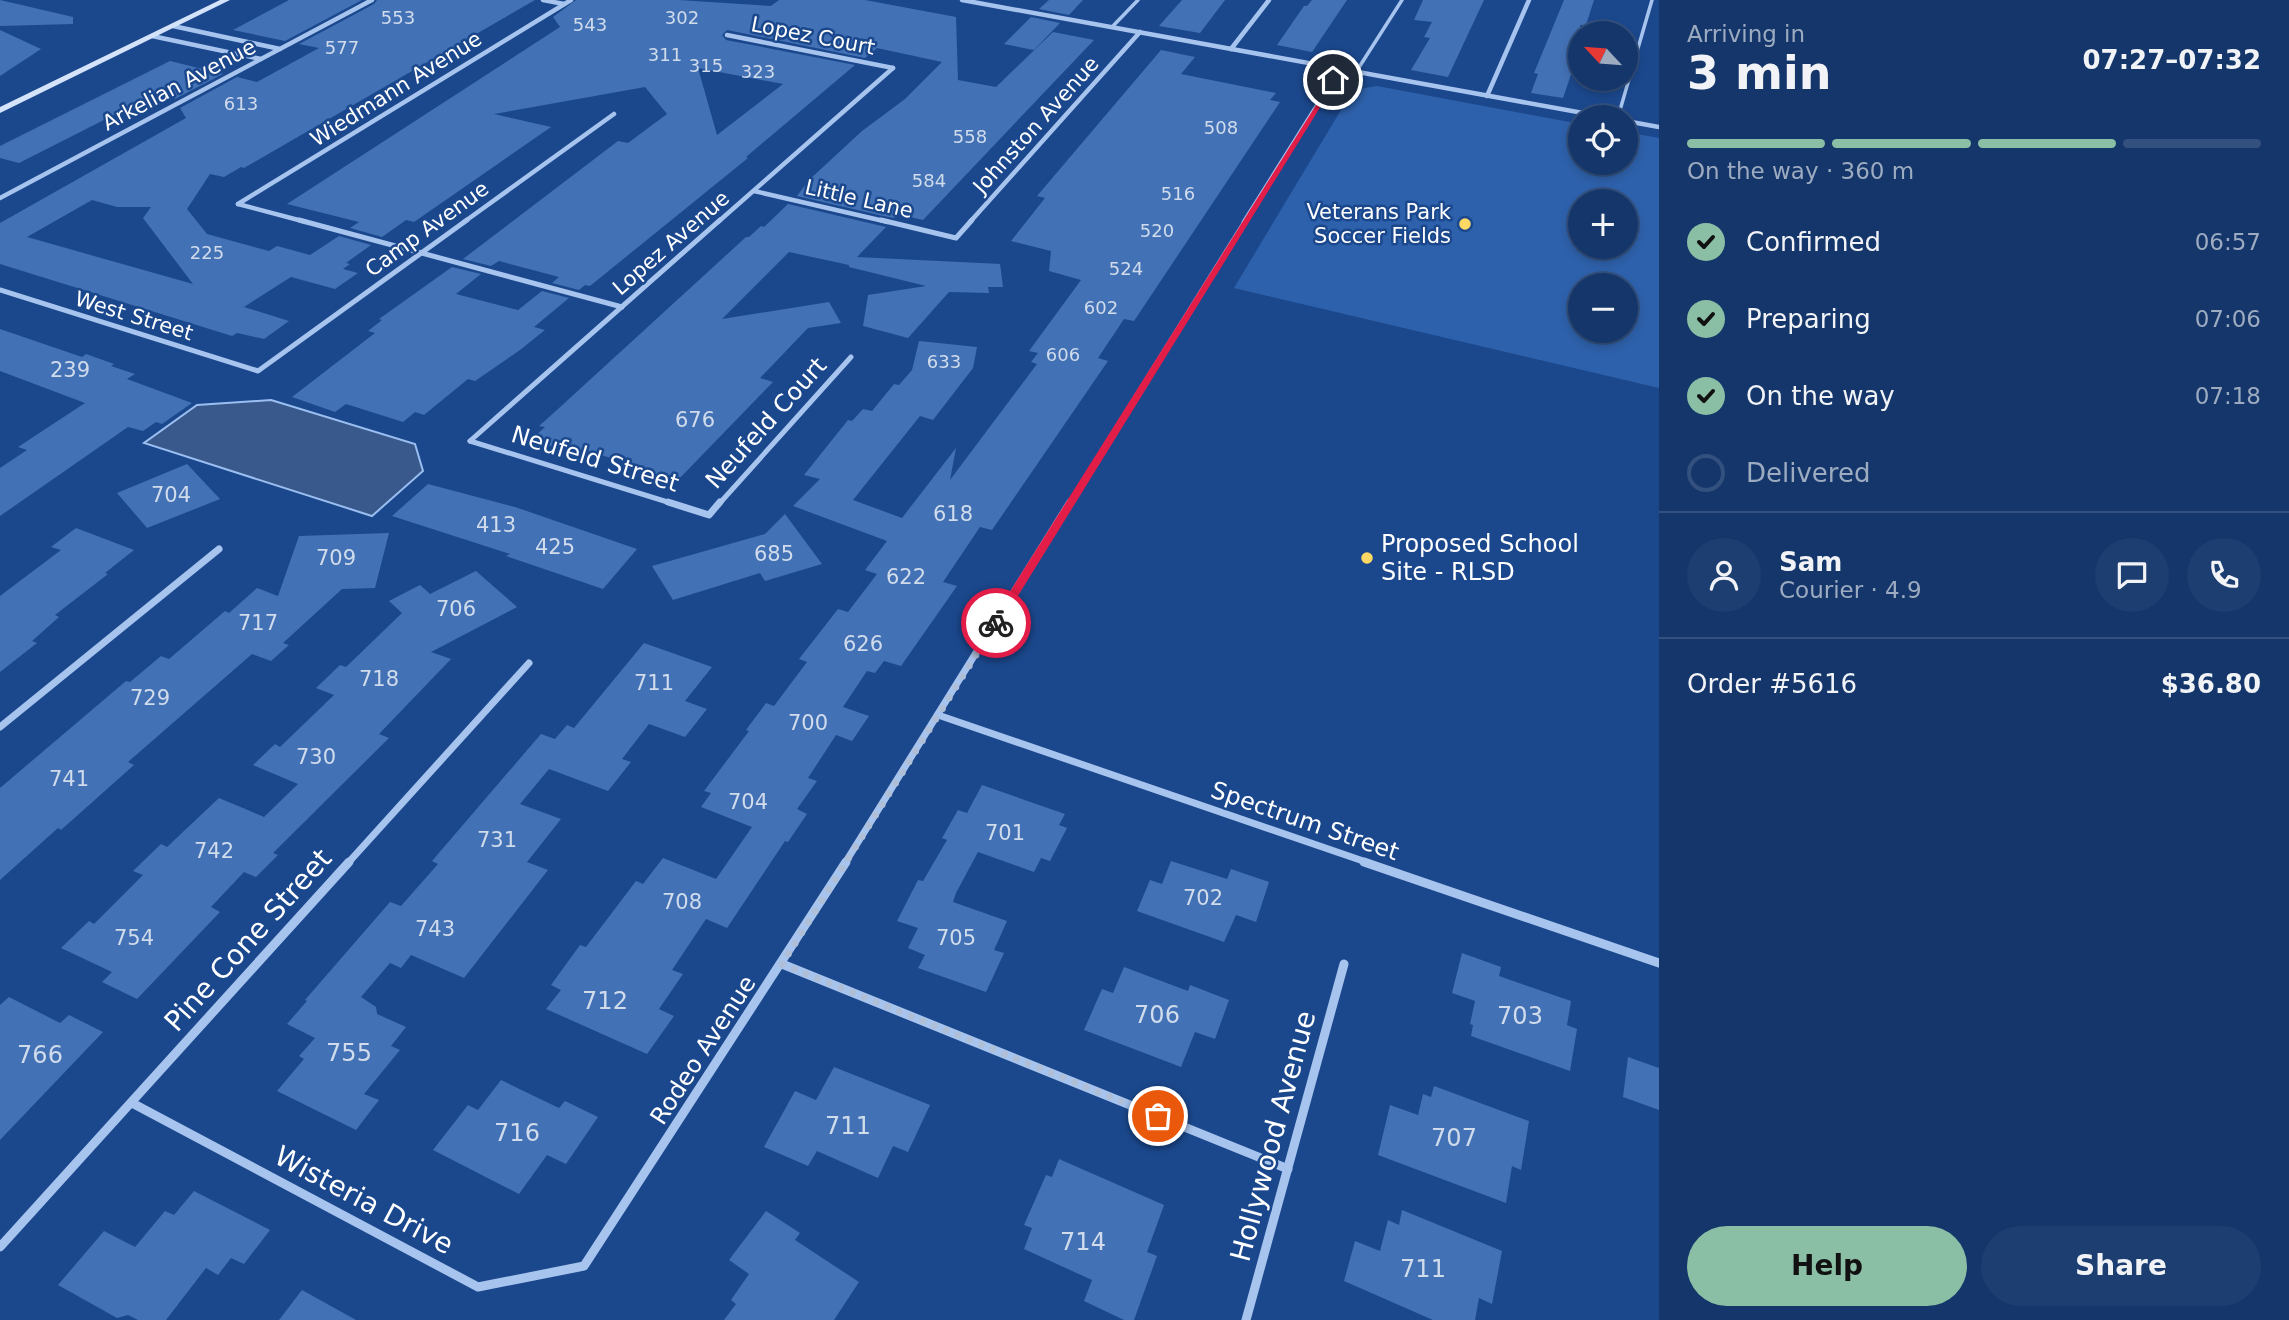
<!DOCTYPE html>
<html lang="en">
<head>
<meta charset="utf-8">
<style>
  :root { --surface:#14366a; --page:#1d3e70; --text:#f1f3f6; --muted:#9dabc1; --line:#33507e; --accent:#8abfa5 }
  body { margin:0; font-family:"DejaVu Sans",sans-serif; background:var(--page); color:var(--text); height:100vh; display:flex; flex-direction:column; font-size:26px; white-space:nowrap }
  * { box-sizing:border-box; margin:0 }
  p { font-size:23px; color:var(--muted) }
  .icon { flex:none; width:38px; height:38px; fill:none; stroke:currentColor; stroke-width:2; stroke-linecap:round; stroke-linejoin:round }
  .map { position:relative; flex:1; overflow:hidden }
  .side { display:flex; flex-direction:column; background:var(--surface); width:630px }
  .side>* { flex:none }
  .needle { width:46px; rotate:296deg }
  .tools { position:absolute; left:1568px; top:21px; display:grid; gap:14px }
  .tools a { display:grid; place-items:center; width:70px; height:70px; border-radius:50%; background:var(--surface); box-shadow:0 4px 10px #0003,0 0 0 2px var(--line); font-size:35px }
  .pin { position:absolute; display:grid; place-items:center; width:60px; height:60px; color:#fff; margin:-30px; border:4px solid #fff; border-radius:50%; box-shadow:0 2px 7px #0007 }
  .courier { position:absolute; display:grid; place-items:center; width:70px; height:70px; margin:-35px; border:5px solid #e11d48; border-radius:50%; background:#fff; color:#222; box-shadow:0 2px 9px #0007 }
  .headline em { font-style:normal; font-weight:700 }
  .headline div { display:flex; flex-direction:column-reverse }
  .headline { display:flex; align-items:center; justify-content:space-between; height:119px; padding:0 28px }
  h1 { font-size:46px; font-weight:700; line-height:52px }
  .bar { display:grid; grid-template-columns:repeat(4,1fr); gap:10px 7px; align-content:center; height:84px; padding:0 28px }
  .bar i { height:9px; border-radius:5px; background:var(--line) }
  .bar .current { background:var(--accent) }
  .bar p { grid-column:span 4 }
  .line { display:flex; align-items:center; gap:18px; padding:0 28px; border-top:2px solid var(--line) }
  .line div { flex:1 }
  .round { display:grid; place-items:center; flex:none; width:74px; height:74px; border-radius:37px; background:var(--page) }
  ol { padding:0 28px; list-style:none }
  li { display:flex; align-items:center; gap:21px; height:77px }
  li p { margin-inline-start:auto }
  li .icon { padding:7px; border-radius:50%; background:var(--accent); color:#111; stroke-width:4 }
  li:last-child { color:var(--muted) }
  li i { width:38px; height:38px; border:4px solid var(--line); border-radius:50% }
  .cta { display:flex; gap:14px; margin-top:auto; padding:14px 28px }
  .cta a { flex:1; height:80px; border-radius:42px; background:var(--accent); color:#111; font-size:28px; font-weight:700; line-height:80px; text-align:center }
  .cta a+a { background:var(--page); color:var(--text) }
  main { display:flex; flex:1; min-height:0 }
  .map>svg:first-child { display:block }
  .green { fill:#2e61ab; fill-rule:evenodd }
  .water { fill:#39598c; stroke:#9abef0; stroke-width:2 }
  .building { fill:#4371b5; fill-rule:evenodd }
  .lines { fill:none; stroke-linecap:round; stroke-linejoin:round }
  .lane { stroke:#a7c4ee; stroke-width:3.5 }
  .street-far3 { stroke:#a7c4ee; stroke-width:4.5 }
  .street-far2 { stroke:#a7c4ee; stroke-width:5 }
  .street-far1 { stroke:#a7c4ee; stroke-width:7 }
  .street { stroke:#a7c4ee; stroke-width:9 }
  .secondary { fill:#d4e3fa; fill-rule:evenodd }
  .route { fill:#e11d48 }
  .done { stroke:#afbfd7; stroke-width:7; stroke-dasharray:0 12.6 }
  .poi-dot { fill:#ffd964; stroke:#1b488d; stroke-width:2.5 }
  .labels { text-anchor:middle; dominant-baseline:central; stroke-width:5; stroke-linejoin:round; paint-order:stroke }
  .far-number-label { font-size:18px; fill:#d0dcec }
  .far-street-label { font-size:21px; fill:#fff; stroke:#1b488d }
  .far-poi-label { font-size:21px; fill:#fff; stroke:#1b488d; text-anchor:end }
  .number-label { font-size:21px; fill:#d0dcec }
  .street-label { font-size:24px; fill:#fff; stroke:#1b488d }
  .poi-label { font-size:24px; fill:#fff; stroke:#1b488d; text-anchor:start }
  .near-number-label { font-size:24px; fill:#d0dcec }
  .near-street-label { font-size:28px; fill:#fff; stroke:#1b488d }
</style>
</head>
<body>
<main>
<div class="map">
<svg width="1659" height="1320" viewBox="0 0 1659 1320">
  <rect width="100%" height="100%" fill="#1b488d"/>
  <path class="green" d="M 1377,86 L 1580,124 L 1580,163 L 1626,163 L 1626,132 L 1659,138 L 1659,388 L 1234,288 L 1353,90 ZM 1580,201 L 1626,201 L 1626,247 L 1580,247 ZM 1580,285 L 1626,285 L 1626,331 L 1580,331 Z"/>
  <path class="water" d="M 271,400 L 415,444 L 423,471 L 372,516 L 144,443 L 197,405 Z"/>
  <g class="building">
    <path d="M 0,0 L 73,17 L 73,24 L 0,26 Z"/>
    <path d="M 289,0 L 362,0 L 285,41 L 233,30 Z"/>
    <path d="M 377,0 L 535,0 L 244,168 L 241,167 L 224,177 L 210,174 L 187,209 L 207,234 L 269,251 L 277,246 L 310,255 L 339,236 L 371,245 L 346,263 L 350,264 L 343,269 L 358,273 L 335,289 L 291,277 L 244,307 L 289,321 L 264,339 L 237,333 L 232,336 L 0,264 L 0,223 L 186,118 L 180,108 L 237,77 L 257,82 L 319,48 L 299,44 L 374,4 ZM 92,200 L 117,207 L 151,207 L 143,218 L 193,284 L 27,237 Z"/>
    <path d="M 576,0 L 679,0 L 771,6 L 779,0 L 865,0 L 956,17 L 958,80 L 996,87 L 1053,32 L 1094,40 L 923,220 L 897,214 L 894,218 L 879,215 L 797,196 L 809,180 L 862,131 L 905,99 L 942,62 L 877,48 L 865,58 L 727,30 L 722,35 L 726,40 L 855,65 L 746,157 L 748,158 L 590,286 L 585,285 L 579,290 L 552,283 L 559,277 L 499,261 L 491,266 L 463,259 L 618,141 L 628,143 L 667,114 L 645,87 L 494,114 L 551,127 L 414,222 L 406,220 L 382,237 L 350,228 L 359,222 L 287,204 L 560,27 L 553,17 ZM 698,68 L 783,84 L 717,135 Z"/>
    <path d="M 1049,0 L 1083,0 L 1069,15 L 1039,9 Z"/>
    <path d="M 1182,0 L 1225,0 L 1200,33 L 1159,26 Z"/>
    <path d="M 1312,0 L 1347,0 L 1312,52 L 1277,45 L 1304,6 L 1307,6 Z"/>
    <path d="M 1423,0 L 1484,0 L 1448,77 L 1411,70 L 1430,38 L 1424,37 L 1432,22 L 1414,20 Z"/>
    <path d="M 1564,0 L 1594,0 L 1586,25 L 1580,25 L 1580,48 L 1563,98 L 1531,93 L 1538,74 L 1534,73 Z"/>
    <path d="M 1031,17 L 1060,23 L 1034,50 L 1004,44 Z"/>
    <path d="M 0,30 L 41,49 L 0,76 Z"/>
    <path d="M 1161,50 L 1195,57 L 1181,74 L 1276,93 L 1270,100 L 1280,102 L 1134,321 L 1124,319 L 1098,358 L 1108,361 L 992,530 L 980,527 L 943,582 L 957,586 L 901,666 L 884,661 L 875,673 L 867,671 L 843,707 L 869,716 L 852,741 L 836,735 L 808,778 L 817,781 L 797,809 L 807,814 L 788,842 L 785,841 L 727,928 L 706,919 L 672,970 L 683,974 L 659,1009 L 674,1016 L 647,1054 L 546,1009 L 561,990 L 551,985 L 580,945 L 586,947 L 636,881 L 643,884 L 663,858 L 716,879 L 752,827 L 701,807 L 711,793 L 704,791 L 749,731 L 746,730 L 766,703 L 774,706 L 807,662 L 799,659 L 838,609 L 848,612 L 877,574 L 865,570 L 887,541 L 793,506 L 820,479 L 804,475 L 848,420 L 852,421 L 863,409 L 872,411 L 894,384 L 899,385 L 912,370 L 919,341 L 977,347 L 973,368 L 933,420 L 920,416 L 853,500 L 902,518 L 956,448 L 950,480 L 1037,364 L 1031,362 L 1038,353 L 1029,351 L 1081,280 L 1049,271 L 1051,251 L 1011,241 L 1045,198 L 1037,196 Z"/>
    <path d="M 170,61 L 223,74 L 175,99 L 169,87 L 19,163 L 0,158 L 0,146 Z"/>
    <path d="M 788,204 L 886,227 L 857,257 L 1000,264 L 1003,287 L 988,287 L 989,293 L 949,292 L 908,338 L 863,326 L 868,295 L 926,286 L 849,267 L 849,265 L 789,252 L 722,319 L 829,302 L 841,323 L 808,328 L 760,378 L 773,382 L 676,482 L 640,471 L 643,468 L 585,450 L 580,455 L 531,440 L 545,427 L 539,426 L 558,409 L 746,237 L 749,237 L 761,226 L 764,227 Z"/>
    <path d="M 452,267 L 481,274 L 456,294 L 518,310 L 542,291 L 569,298 L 534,327 L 545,330 L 520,350 L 475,381 L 468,379 L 424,415 L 415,412 L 403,422 L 346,404 L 335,412 L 292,397 L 375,333 L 368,331 L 382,320 L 379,319 Z"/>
    <path d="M 0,329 L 82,357 L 86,354 L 114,364 L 111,366 L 135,374 L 127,379 L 192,403 L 162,424 L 156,422 L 143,431 L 128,427 L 0,516 L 0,468 L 27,450 L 18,447 L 85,403 L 0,371 Z"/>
    <path d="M 187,464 L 220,499 L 147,528 L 117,493 Z"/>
    <path d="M 428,484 L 515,507 L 637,549 L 603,589 L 506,556 L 510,554 L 392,516 Z"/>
    <path d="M 785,514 L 822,564 L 765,581 L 760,573 L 673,600 L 652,566 L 765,534 Z"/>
    <path d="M 76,528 L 134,550 L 105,573 L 108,574 L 55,615 L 59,617 L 32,641 L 37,643 L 0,672 L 0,596 L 61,550 L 51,547 Z"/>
    <path d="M 389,533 L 375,588 L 342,589 L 283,643 L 289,645 L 271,661 L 252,654 L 128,762 L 134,765 L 61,830 L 58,828 L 0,880 L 0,788 L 126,681 L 130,682 L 161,656 L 169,659 L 225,611 L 229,613 L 257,588 L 278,596 L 299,536 Z"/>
    <path d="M 476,571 L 517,607 L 431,652 L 451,659 L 379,734 L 389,738 L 273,853 L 278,855 L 256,877 L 244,872 L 211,907 L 220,912 L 137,999 L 102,982 L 112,972 L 61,948 L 89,921 L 94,924 L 143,875 L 133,871 L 161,844 L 167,847 L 219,798 L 264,817 L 298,784 L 253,765 L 275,744 L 280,747 L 334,695 L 316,688 L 340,665 L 346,667 L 402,613 L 389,601 L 420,585 L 430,594 Z"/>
    <path d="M 644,643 L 712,667 L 685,701 L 707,709 L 685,737 L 649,724 L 622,759 L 631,762 L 608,791 L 549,769 L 520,804 L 561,819 L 527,862 L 548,870 L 464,978 L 411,955 L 401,968 L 390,963 L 361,997 L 376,1007 L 377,1014 L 406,1027 L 391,1046 L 400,1050 L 364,1094 L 379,1100 L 356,1130 L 277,1091 L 304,1059 L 299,1056 L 315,1038 L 287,1024 L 307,1001 L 305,1000 L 390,902 L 401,906 L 438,864 L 432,861 L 541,734 L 555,739 L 567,725 L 574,728 Z"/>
    <path d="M 982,785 L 1065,814 L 1059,825 L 1067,828 L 1050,861 L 1041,858 L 1034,872 L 978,852 L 956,893 L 953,902 L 1007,921 L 994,950 L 1004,953 L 986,992 L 918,968 L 925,955 L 908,948 L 918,928 L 897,921 L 918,880 L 923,881 L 947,840 L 942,838 L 958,810 L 967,813 Z"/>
    <path d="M 1171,861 L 1227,879 L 1231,869 L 1269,882 L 1256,922 L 1236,915 L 1224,942 L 1137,911 L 1150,880 L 1162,884 Z"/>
    <path d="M 1462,953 L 1501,967 L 1499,976 L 1571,1001 L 1567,1025 L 1577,1029 L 1570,1071 L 1471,1036 L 1473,1025 L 1470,1024 L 1475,1001 L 1452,993 Z"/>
    <path d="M 1124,967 L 1188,991 L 1190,985 L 1229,1000 L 1215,1039 L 1195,1032 L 1181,1067 L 1084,1030 L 1102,989 L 1113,993 Z"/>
    <path d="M 9,997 L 60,1023 L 69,1015 L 103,1032 L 0,1140 L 0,1005 Z"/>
    <path d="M 1628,1057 L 1659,1068 L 1659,1110 L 1623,1097 Z"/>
    <path d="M 834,1067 L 930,1105 L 908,1152 L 893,1146 L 878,1178 L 817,1151 L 808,1166 L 764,1147 L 795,1091 L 816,1100 Z"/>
    <path d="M 501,1080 L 559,1108 L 565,1101 L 598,1117 L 566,1164 L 547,1155 L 519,1194 L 433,1150 L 468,1105 L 478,1110 Z"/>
    <path d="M 1434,1086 L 1529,1121 L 1521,1170 L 1512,1166 L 1506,1203 L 1378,1155 L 1390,1105 L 1418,1115 L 1423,1094 L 1431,1097 Z"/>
    <path d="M 1059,1159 L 1164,1205 L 1147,1252 L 1157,1256 L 1134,1320 L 1124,1320 L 1084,1301 L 1092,1280 L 1024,1249 L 1032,1228 L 1024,1225 L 1046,1175 L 1052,1177 Z"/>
    <path d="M 194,1191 L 270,1230 L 244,1264 L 231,1258 L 218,1275 L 206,1268 L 166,1320 L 138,1320 L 128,1315 L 117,1318 L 58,1285 L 104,1231 L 135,1247 L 165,1211 L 174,1215 Z"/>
    <path d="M 1402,1210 L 1502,1251 L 1492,1304 L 1479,1298 L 1475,1320 L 1433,1320 L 1344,1281 L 1355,1241 L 1380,1251 L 1388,1220 L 1399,1225 Z"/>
    <path d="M 766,1211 L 800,1233 L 795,1240 L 859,1282 L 834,1320 L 724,1320 L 736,1304 L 731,1300 L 749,1274 L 729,1260 Z"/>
    <path d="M 302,1290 L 356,1320 L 279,1320 Z"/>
  </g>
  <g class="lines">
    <g class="lane">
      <path d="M 1112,27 L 1138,0"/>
      <path d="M 1356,72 L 1402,0"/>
      <path d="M 1618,117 L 1652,0"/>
    </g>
    <g class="street-far3">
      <path d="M 543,0 L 564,4"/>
      <path d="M 962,0 L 1605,117"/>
      <path d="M 173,26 L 280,49"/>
      <path d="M 727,35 L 893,68"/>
      <path d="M 152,36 L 261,59"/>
      <path d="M 1231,49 L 1269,0"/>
      <path d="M 1487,96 L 1529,0"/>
      <path d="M 1626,121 L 1659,127"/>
      <path d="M 754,191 L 888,222"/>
      <path d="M 0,198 L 372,0"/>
      <path d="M 238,204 L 306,222"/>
      <path d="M 238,204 L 571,0"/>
      <path d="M 464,222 L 614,114"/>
      <path d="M 718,222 L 893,68"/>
      <path d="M 970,222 L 1140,32"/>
      <path d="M 1244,222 L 1340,69"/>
    </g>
    <g class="street-far2">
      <path d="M 299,220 L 622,307"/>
      <path d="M 881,220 L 956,238 L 972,220"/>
      <path d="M 0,290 L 258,371 L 467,220"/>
      <path d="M 470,441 L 720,220"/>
      <path d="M 470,441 L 674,504"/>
      <path d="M 719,504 L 851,357"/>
      <path d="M 1069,504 L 1246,220"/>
    </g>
    <g class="street-far1">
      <path d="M 668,502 L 709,515 L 720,502"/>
      <path d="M 938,715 L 1369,863"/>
      <path d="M 0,727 L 219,549"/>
      <path d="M 348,863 L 529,663"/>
      <path d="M 845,863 L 1070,502"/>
    </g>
    <g class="street">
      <path d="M 1364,862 L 1659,963"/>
      <path d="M 782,964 L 1288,1169"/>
      <path d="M 132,1103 L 478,1287 L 584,1266 L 846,862"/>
      <path d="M 0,1247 L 349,862"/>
      <path d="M 1246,1320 L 1344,964"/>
    </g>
    <path class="secondary" d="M 220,0 L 230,0 L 0,113 L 0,107 Z"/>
  </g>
  <path class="route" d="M 1333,78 L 1337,80 L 1000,625 L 992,625 L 992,620 Z"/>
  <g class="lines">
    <path class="done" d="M 996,623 L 782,964 L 1158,1116"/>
  </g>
  <g class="poi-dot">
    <circle cx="1465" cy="224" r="7"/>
    <circle cx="1367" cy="558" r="7"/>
  </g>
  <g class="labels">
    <g class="far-number-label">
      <text x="398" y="17">553</text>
      <text x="682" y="17">302</text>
      <text x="590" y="24">543</text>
      <text x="342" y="47">577</text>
      <text x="665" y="54">311</text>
      <text x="706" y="65">315</text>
      <text x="758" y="71">323</text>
      <text x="241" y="103">613</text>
      <text x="1221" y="127">508</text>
      <text x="970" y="136">558</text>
      <text x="929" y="180">584</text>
      <text x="1178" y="193">516</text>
      <text x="1157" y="230">520</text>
      <text x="207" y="252">225</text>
      <text x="1126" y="268">524</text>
      <text x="1101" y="307">602</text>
      <text x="1063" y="354">606</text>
      <text x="944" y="361">633</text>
    </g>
    <g class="far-street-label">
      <text transform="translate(813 36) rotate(11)">Lopez Court</text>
      <text transform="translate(179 85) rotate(-28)">Arkelian Avenue</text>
      <text transform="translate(396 89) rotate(-32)">Wiedmann Avenue</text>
      <text transform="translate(1036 125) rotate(-48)">Johnston Avenue</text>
      <text transform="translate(859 199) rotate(13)">Little Lane</text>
      <text transform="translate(427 229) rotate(-36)">Camp Avenue</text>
      <text transform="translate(671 243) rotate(-41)">Lopez Avenue</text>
      <text transform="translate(134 316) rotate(17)">West Street</text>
    </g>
    <g class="far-poi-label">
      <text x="1451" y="212">Veterans Park<tspan x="1451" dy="24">Soccer Fields</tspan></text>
    </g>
    <g class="number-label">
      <text x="70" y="370">239</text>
      <text x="695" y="420">676</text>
      <text x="171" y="495">704</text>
      <text x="953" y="514">618</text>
      <text x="496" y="525">413</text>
      <text x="555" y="547">425</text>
      <text x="774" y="554">685</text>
      <text x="336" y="558">709</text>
      <text x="906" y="577">622</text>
      <text x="456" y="609">706</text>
      <text x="258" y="623">717</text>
      <text x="863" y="644">626</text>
      <text x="379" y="679">718</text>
      <text x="654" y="683">711</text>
      <text x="150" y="698">729</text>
      <text x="808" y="723">700</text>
      <text x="316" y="757">730</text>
      <text x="69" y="779">741</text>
      <text x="748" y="802">704</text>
      <text x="1005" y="833">701</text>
      <text x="497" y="840">731</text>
      <text x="214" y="851">742</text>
      <text x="1203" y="898">702</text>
      <text x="682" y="902">708</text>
      <text x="435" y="929">743</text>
      <text x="134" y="938">754</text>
      <text x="956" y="938">705</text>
    </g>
    <g class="street-label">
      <text transform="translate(766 423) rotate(-48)">Neufeld Court</text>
      <text transform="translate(595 459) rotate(17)">Neufeld Street</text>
      <text transform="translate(1305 821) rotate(19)">Spectrum Street</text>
      <text transform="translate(703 1050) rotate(-57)">Rodeo Avenue</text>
    </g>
    <g class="poi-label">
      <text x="1381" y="544">Proposed School<tspan x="1381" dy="28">Site - RLSD</tspan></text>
    </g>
    <g class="near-number-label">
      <text x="605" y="1001">712</text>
      <text x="1157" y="1015">706</text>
      <text x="1520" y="1016">703</text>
      <text x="349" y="1053">755</text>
      <text x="40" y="1055">766</text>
      <text x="848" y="1126">711</text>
      <text x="517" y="1133">716</text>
      <text x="1454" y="1138">707</text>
      <text x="1083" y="1242">714</text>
      <text x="1423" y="1269">711</text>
    </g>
    <g class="near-street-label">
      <text transform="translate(248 940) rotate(-48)">Pine Cone Street</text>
      <text transform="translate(1273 1136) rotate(-75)">Hollywood Avenue</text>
      <text transform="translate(364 1200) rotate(28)">Wisteria Drive</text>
    </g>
  </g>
</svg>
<div class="tools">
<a><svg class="needle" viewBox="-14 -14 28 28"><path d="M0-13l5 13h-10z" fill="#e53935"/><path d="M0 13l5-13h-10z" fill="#9dabc1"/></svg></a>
<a><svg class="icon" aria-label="locate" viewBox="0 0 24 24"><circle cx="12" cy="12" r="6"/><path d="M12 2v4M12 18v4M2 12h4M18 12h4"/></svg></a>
<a>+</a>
<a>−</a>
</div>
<div class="pin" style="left:1158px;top:1116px;background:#ea580c"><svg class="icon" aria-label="bag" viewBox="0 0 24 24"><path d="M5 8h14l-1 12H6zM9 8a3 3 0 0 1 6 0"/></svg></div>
<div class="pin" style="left:1333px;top:80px;background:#1f2937"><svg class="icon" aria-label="home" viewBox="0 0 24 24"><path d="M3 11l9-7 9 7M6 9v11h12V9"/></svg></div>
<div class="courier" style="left:996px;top:623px"><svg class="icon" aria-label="bike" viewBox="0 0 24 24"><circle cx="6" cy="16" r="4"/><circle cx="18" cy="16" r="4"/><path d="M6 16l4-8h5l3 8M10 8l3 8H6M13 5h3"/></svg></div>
</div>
<section class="side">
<div class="headline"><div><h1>3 min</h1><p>Arriving in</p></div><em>07:27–07:32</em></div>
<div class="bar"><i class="current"></i><i class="current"></i><i class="current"></i><i></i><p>On the way · 360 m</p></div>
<ol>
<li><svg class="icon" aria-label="check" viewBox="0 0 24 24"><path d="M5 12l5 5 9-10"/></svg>Confirmed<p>06:57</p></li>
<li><svg class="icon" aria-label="check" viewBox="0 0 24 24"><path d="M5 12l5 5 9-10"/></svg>Preparing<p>07:06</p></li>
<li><svg class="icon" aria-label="check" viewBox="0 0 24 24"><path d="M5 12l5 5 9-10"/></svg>On the way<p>07:18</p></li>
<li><i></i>Delivered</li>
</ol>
<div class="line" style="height:126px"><a class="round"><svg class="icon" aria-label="person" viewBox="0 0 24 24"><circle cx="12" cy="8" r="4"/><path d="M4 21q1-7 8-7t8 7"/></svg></a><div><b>Sam</b><p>Courier · 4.9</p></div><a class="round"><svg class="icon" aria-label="chat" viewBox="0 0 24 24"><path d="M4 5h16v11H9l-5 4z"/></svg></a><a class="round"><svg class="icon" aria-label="phone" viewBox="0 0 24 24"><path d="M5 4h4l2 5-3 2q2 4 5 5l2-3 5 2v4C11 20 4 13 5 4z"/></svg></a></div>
<div class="line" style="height:91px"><div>Order #5616</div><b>$36.80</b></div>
<div class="cta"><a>Help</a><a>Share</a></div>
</section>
</main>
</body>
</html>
